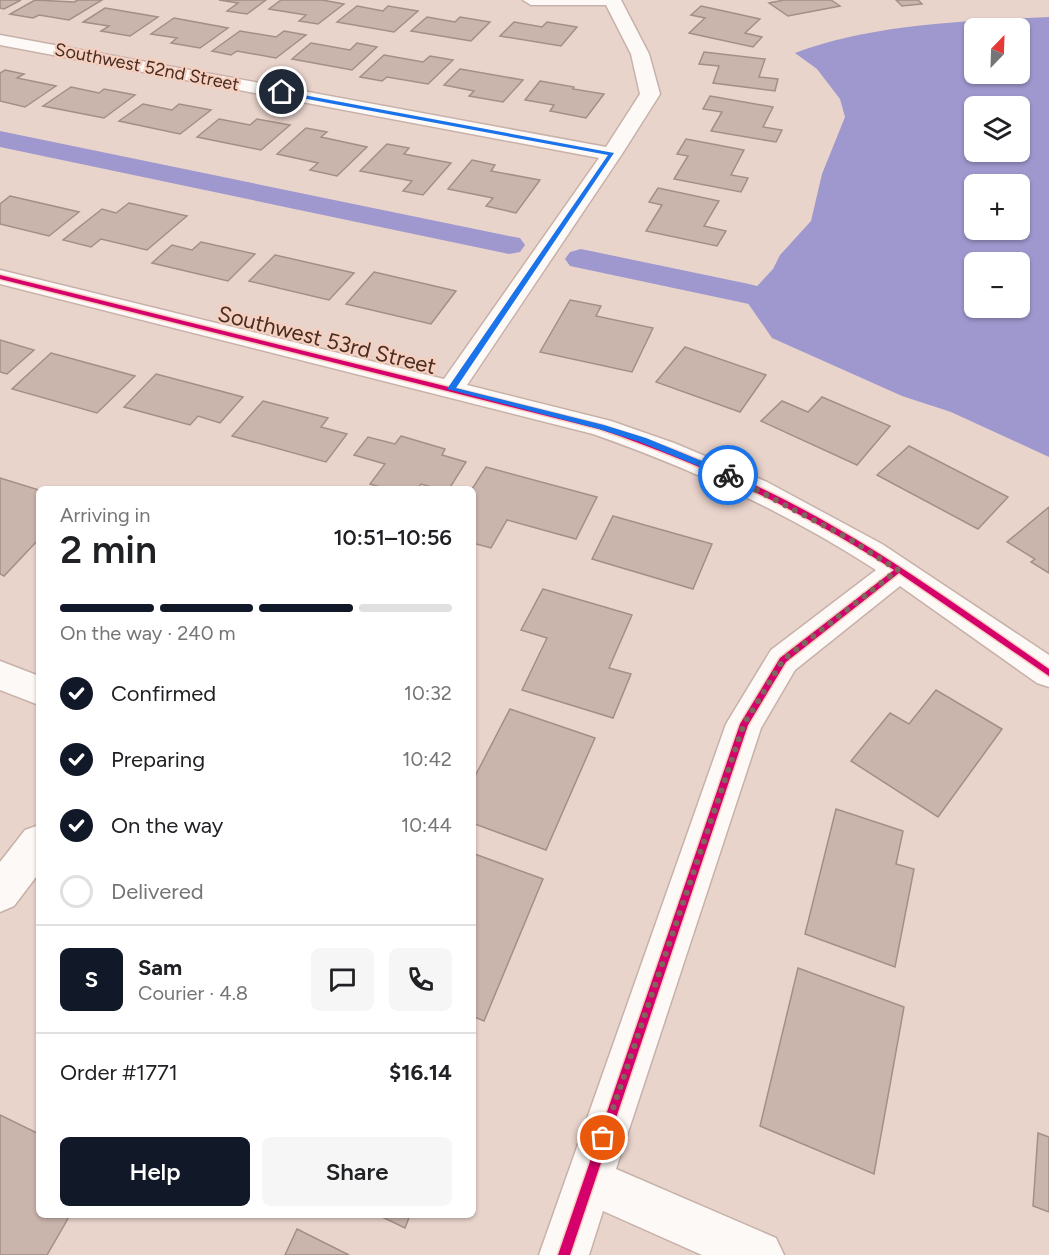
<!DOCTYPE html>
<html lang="en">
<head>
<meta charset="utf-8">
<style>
  :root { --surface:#fff; --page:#f6f6f6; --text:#202124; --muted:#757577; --line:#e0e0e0; --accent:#111827 }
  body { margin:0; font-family:Figtree,sans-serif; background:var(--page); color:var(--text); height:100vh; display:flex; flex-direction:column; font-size:22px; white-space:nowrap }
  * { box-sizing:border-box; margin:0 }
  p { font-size:20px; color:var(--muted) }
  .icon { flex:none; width:33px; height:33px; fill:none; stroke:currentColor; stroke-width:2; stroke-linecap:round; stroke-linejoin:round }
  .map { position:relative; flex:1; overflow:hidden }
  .panel { position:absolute; left:36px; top:486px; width:440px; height:732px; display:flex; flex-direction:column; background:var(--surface); border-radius:9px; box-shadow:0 2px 4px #0004 }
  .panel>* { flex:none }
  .needle { width:39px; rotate:23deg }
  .fabs { position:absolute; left:964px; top:18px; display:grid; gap:12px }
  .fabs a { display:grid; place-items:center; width:66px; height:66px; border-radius:9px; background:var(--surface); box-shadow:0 2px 4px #0004; font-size:30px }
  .pin { position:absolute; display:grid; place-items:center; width:51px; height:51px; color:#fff; margin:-26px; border:3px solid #fff; border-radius:50%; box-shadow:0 2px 6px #0007 }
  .courier { position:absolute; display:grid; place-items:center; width:60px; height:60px; margin:-30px; border:4px solid #1a73e8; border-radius:50%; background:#fff; color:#222; box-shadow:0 2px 8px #0007 }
  .headline em { font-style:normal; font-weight:600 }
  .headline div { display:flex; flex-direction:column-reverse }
  .headline { display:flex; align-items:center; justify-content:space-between; height:102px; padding:0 24px }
  h1 { font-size:39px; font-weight:600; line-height:45px }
  .bar { display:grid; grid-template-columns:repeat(4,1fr); gap:9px 6px; align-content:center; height:72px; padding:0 24px }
  .bar i { height:8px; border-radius:4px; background:var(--line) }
  .bar .selected { background:var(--accent) }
  .bar p { grid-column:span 4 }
  .line { display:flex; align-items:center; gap:15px; padding:0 24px; border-top:2px solid var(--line) }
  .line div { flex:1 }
  .round { display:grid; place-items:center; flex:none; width:63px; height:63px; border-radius:9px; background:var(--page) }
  ol { padding:0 24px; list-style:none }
  li { display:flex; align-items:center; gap:18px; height:66px }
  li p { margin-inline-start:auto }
  li .icon { padding:6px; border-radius:50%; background:var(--accent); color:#fff; stroke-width:4 }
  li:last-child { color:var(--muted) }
  li i { width:33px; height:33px; border:3px solid var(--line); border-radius:50% }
  .button { display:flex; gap:12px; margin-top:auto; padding:12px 24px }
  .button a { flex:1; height:69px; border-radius:9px; background:var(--accent); color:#fff; font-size:24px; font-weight:600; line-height:69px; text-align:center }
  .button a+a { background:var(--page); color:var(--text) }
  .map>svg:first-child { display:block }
  .water { fill:#9e98ce; fill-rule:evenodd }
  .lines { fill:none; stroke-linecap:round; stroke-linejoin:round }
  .canal { fill:#9e98ce; fill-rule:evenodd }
  .building { fill:#cab5ad; stroke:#a48f87; stroke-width:1.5 }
  .street-casing { stroke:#c7b1a8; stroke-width:3 }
  .street { fill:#fcf9f7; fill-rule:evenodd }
  .cycleway-casing { stroke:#f6cfbf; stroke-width:3 }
  .cycleway { fill:#d6006c; fill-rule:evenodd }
  .route { fill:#1a73e8 }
  .done { stroke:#80675e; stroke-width:6; stroke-dasharray:0 10.8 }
  .labels { text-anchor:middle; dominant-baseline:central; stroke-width:4.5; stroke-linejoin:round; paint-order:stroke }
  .far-street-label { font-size:18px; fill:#472d23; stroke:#f6cfbf }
  .street-label { font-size:22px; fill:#472d23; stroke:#f6cfbf }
</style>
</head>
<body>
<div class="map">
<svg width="1049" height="1255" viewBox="0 0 1049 1255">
  <rect width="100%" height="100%" fill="#e9d4cc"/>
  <path class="water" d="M 1049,17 L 1049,457 L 951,412 L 902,396 L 772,338 L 745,299 L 773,269 L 780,255 L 811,221 L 822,174 L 845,117 L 840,99 L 817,69 L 795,53 C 870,24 968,21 1049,17 ZM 975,28 L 1020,28 L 1020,74 L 975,74 ZM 975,106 L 1020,106 L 1020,152 L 975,152 ZM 975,184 L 1020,184 L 1020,230 L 975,230 ZM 975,262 L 1020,262 L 1020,308 L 975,308 Z"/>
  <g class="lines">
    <g class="canal">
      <path d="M 0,131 L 509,236 L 520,238 L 525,245 L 520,252 L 509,254 L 0,147 Z"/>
      <path d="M 581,249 L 749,284 L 761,287 L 766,294 L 761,301 L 749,304 L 570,266 L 565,259 L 570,252 Z"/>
    </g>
  </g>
  <g class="building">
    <path d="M 0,0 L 21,0 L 4,9 L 0,8 Z"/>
    <path d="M 35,0 L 74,2 L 78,0 L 102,0 L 69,20 L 39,15 L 33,18 L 10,14 Z"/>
    <path d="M 219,0 L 266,0 L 247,14 L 227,11 L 238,3 Z"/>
    <path d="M 281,0 L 322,0 L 344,4 L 318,24 L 299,21 L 306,15 L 269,9 Z"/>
    <path d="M 784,0 L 831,0 L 840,6 L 788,16 L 769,3 Z"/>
    <path d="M 896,0 L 918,0 L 922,4 L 902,6 Z"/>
    <path d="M 357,6 L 383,11 L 388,6 L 418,11 L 394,32 L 337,22 Z"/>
    <path d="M 701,6 L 760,19 L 745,33 L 762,37 L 753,47 L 689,33 L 705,18 L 691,15 Z"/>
    <path d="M 105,8 L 158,17 L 130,36 L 101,31 L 109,26 L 83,22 Z"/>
    <path d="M 427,17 L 455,22 L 460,17 L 490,22 L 471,41 L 411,31 Z"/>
    <path d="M 174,18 L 228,28 L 200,48 L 171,43 L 177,38 L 151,34 Z"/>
    <path d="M 514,22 L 542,27 L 547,22 L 577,27 L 561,46 L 500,36 Z"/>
    <path d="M 240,31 L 276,37 L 284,31 L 306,35 L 276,58 L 237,51 L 231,55 L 212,51 Z"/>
    <path d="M 311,43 L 350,50 L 357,43 L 377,47 L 352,70 L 292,59 Z"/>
    <path d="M 704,52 L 765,59 L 759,77 L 778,79 L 775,91 L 713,83 L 719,66 L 699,64 Z"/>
    <path d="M 384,55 L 423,62 L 430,56 L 453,60 L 428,84 L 387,77 L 382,81 L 360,77 Z"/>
    <path d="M 460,69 L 523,80 L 503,102 L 469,96 L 474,91 L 444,85 Z"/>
    <path d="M 5,70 L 24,74 L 17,78 L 56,86 L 25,107 L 0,101 L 0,73 Z"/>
    <path d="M 540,81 L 574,87 L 573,89 L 604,94 L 586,118 L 550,111 L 554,105 L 525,100 Z"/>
    <path d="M 71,87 L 99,93 L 104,89 L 135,95 L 104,118 L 43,106 Z"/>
    <path d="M 710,96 L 773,107 L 763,127 L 782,130 L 776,142 L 711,131 L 722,112 L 703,109 Z"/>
    <path d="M 143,104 L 172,110 L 179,104 L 211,110 L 180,134 L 119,121 Z"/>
    <path d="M 219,119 L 250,125 L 257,119 L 290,125 L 261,150 L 197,137 Z"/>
    <path d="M 306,128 L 327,132 L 321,137 L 367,147 L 337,176 L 310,170 L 318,163 L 277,154 Z"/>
    <path d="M 686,139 L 744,150 L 731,175 L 748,178 L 741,192 L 674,179 L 688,156 L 677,154 Z"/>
    <path d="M 387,144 L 409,148 L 404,154 L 451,163 L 423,195 L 403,191 L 412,181 L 360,171 Z"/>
    <path d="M 472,160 L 495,165 L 491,171 L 540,180 L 516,213 L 486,206 L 493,198 L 448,189 Z"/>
    <path d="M 658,188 L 719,201 L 704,226 L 726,231 L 717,246 L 646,231 L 662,205 L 649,202 Z"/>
    <path d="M 10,196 L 79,212 L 49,236 L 0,224 L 0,204 Z"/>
    <path d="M 129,203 L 187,216 L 147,250 L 101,239 L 91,247 L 63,240 L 102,209 L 116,213 Z"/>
    <path d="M 201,242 L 255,254 L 228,281 L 152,263 L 172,245 L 192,250 Z"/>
    <path d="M 275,255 L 354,273 L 329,300 L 249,281 Z"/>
    <path d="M 374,272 L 456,291 L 431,324 L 346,304 Z"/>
    <path d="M 570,300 L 601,306 L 596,316 L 653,328 L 632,372 L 540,352 Z"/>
    <path d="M 0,340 L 34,350 L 7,374 L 0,372 Z"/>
    <path d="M 685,347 L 766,375 L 740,412 L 656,382 Z"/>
    <path d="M 51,353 L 135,376 L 97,413 L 12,389 Z"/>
    <path d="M 156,374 L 243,397 L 220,423 L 198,416 L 190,425 L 124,407 Z"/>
    <path d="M 822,397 L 890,426 L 857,465 L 761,421 L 782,401 L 808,412 Z"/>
    <path d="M 263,401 L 328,418 L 321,427 L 347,434 L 326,462 L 232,436 Z"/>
    <path d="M 401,436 L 445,449 L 442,455 L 466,462 L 449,489 L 439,489 L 421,484 L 417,489 L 387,489 L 370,484 L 385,464 L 354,455 L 368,437 L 395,444 Z"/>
    <path d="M 909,446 L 1008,497 L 978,529 L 877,475 Z"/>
    <path d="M 486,467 L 597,497 L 576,539 L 507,520 L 491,548 L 472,543 L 472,489 Z"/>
    <path d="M 0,478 L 39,490 L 39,539 L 4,576 L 0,574 Z"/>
    <path d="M 1049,507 L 1049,573 L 1031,562 L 1035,559 L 1007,542 Z"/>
    <path d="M 613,516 L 712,544 L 693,589 L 592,559 Z"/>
    <path d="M 543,589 L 632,615 L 609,668 L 631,674 L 613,718 L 522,690 L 547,638 L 521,630 Z"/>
    <path d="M 936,690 L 1002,729 L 938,817 L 851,761 L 890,713 L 909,724 Z"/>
    <path d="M 510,709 L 595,738 L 546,850 L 472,823 L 472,782 Z"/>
    <path d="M 836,809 L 903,831 L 896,864 L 914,869 L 895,967 L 805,934 Z"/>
    <path d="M 472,853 L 543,879 L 484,1021 L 472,1016 Z"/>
    <path d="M 798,968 L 904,1007 L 874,1174 L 760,1126 Z"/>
    <path d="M 0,1115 L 39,1134 L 39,1215 L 70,1215 L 47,1255 L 0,1255 Z"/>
    <path d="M 1038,1133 L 1049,1137 L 1049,1212 L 1033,1206 Z"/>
    <path d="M 378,1215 L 410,1215 L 405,1228 Z"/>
    <path d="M 297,1229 L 349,1255 L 285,1255 Z"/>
  </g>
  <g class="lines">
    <g class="street-casing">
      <g id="street">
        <path d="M 523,0 L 621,0 L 649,54 L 660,94 L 622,154 L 467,385 L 611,421 L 674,443 L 767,482 L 882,544 L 1049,655 L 1049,687 L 1037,683 L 900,586 L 795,670 L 761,728 L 616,1169 L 776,1238 L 784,1255 L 702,1255 L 603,1211 L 589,1255 L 539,1255 L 726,724 L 771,650 L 876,570 C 788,513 693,469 593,434 L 0,284 L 0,270 L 444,379 L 599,158 L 0,45 L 0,35 L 606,147 L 640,94 L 631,54 L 606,5 L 531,5 Z"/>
        <path d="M 0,661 L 39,676 L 39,705 L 0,690 Z"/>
        <path d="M 39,825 L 39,873 L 14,906 L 0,912 L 0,862 L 25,830 Z"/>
      </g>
    </g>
    <use href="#street" class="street"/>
    <g class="cycleway-casing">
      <path id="cycleway" d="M 0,275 L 601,425 C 697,454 790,498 875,551 C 934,588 991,629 1049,669 L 1049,676 L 899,573 L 786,662 L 748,725 L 570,1255 L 558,1255 L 740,724 L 780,658 L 894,570 C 801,510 703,464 599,429 L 0,279 Z"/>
    </g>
    <use href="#cycleway" class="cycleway"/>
  </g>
  <path class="route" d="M 282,91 L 614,153 L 456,388 L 604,425 L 646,438 L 731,473 L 731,477 L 725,477 L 640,442 L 599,429 L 447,389 L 608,155 L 280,94 Z"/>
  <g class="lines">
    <path class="done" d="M 603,1138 L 744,724 L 783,660 L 898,570 L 846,537 L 728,475"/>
  </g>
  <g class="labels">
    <g class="far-street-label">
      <text transform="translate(147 67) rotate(11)">Southwest 52nd Street</text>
    </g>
    <g class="street-label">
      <text transform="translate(327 340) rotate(14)">Southwest 53rd Street</text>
    </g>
  </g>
</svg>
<div class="fabs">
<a><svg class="needle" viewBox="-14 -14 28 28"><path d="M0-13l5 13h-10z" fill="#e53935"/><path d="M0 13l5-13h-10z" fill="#757577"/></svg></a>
<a><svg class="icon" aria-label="layers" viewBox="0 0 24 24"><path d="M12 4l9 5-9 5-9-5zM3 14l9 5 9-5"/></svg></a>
<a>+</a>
<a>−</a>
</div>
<div class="pin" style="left:603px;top:1138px;background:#ea580c"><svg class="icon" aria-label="bag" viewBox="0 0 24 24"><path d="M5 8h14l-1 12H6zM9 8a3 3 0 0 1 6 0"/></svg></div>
<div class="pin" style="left:282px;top:92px;background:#1f2937"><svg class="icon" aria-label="home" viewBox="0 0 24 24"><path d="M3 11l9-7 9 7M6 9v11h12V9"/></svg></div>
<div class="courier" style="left:728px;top:475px"><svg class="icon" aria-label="bike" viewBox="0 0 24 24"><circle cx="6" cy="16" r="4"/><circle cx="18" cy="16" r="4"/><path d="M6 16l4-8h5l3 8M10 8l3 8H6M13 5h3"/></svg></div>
<section class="panel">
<div class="headline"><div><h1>2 min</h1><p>Arriving in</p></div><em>10:51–10:56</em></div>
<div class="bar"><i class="selected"></i><i class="selected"></i><i class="selected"></i><i></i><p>On the way · 240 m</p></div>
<ol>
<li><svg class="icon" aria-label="check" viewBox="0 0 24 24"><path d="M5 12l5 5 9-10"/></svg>Confirmed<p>10:32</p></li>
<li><svg class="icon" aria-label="check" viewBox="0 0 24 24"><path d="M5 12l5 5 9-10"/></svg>Preparing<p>10:42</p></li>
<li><svg class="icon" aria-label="check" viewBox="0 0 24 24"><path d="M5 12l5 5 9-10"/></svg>On the way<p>10:44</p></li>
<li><i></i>Delivered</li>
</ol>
<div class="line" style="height:108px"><b class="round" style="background:var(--accent);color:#fff">S</b><div><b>Sam</b><p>Courier · 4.8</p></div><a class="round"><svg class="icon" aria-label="chat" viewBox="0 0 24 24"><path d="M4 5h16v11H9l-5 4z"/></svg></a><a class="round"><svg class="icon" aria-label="phone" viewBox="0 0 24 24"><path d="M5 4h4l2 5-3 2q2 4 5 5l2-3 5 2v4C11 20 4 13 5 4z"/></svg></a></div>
<div class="line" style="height:78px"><div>Order #1771</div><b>$16.14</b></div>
<div class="button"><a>Help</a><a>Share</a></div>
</section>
</div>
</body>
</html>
